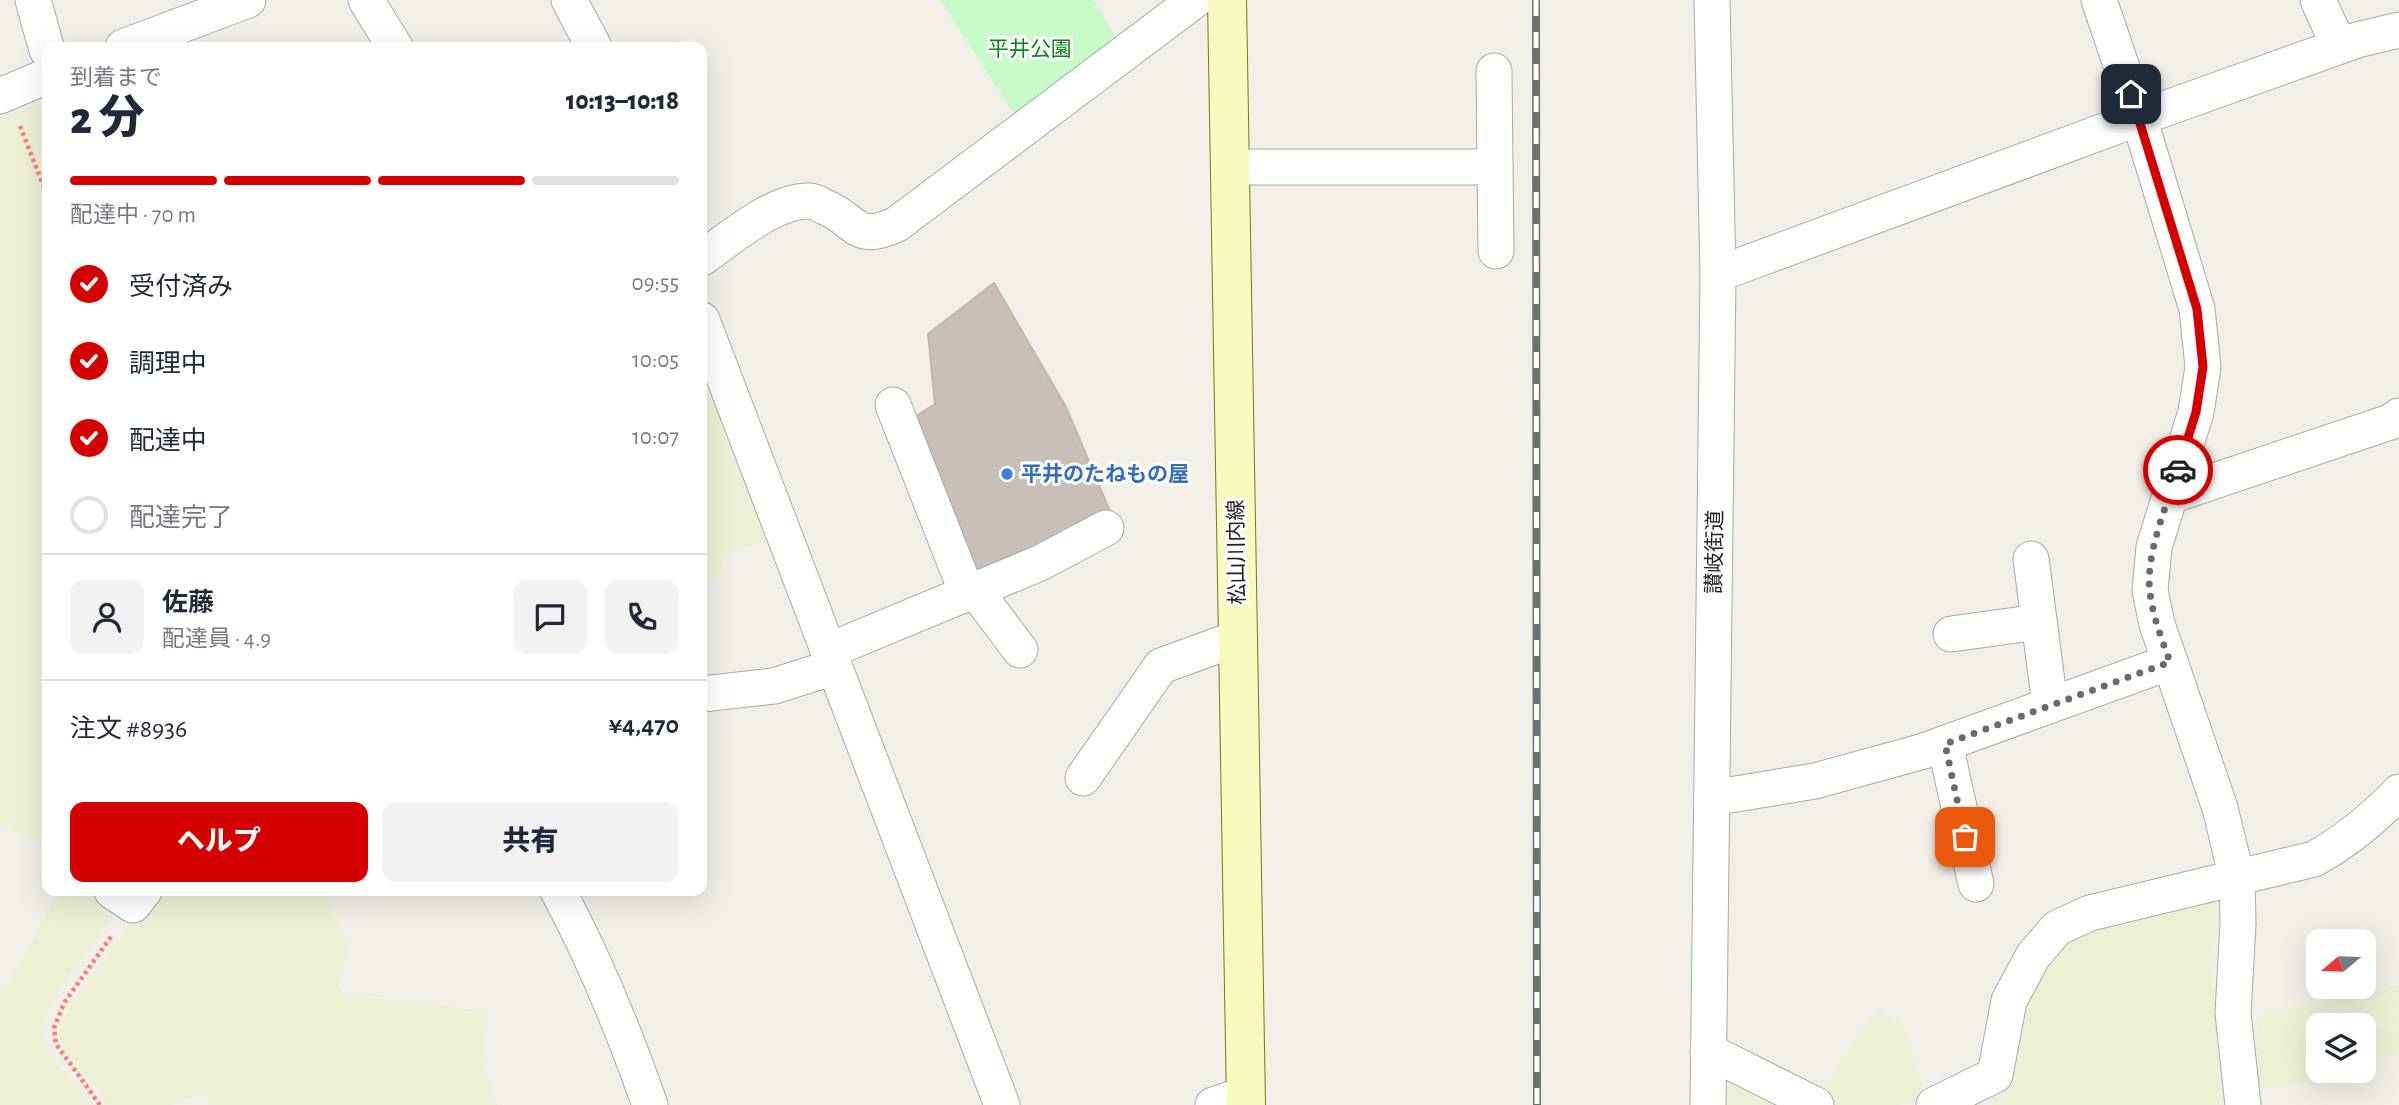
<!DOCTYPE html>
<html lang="ja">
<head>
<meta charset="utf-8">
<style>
  :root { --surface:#fff; --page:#f2f2f3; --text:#1f2937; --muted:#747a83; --line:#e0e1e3; --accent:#d40000 }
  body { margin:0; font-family:"Alegreya Sans","Noto Sans JP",sans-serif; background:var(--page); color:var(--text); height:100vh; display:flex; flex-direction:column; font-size:26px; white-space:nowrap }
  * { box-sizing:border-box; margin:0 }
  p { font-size:23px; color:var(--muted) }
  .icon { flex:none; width:38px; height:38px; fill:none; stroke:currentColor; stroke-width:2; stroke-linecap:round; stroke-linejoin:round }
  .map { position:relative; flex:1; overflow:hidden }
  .drawer { position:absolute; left:42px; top:42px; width:665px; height:854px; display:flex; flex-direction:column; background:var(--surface); border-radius:14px; box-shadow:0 7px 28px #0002 }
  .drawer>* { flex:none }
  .needle { width:46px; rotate:251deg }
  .tools { position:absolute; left:2306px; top:929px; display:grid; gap:14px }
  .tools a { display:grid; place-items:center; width:70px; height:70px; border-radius:14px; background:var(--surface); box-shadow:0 7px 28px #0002; font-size:35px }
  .pin { position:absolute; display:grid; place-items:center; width:60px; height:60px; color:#fff; margin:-30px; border-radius:14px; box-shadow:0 4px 10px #0006 }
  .courier { position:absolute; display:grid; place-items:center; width:70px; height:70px; margin:-35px; border:5px solid #d40000; border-radius:50%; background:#fff; color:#222; box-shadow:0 2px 9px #0007 }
  .headline em { font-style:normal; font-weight:800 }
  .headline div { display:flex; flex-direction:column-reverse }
  .headline { display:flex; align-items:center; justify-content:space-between; height:119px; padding:0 28px }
  h1 { font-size:46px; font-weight:800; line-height:52px }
  .bar { display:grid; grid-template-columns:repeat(4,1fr); gap:10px 7px; align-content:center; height:84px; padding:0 28px }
  .bar i { height:9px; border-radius:5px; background:var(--line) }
  .bar .selected { background:var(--accent) }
  .bar p { grid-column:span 4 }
  .line { display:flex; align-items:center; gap:18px; padding:0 28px; border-top:2px solid var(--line) }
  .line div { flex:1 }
  .round { display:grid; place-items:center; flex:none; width:74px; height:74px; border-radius:14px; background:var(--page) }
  ol { padding:0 28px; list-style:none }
  li { display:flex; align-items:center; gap:21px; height:77px }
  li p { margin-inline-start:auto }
  li .icon { padding:7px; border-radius:50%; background:var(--accent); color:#fff; stroke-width:4 }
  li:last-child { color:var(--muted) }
  li i { width:38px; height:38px; border:4px solid var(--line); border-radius:50% }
  .button { display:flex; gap:14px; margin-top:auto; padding:14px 28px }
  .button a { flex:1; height:80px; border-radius:14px; background:var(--accent); color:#fff; font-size:28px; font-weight:800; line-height:80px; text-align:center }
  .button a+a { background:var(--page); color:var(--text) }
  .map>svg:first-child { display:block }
  .farmland { fill:#eef0d5 }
  .park { fill:#c8facc }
  .building { fill:#c7bfb8; stroke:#c4b6ab; stroke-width:2 }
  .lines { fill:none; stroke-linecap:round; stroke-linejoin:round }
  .street-casing { stroke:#a9a9a9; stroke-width:37 }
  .secondary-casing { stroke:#707d05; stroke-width:40 }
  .path { stroke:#fa8072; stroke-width:4.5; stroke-dasharray:3.5 3.5; stroke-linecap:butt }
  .street { stroke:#fff; stroke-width:35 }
  .secondary { stroke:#f7fabf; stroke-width:38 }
  .rail-casing { stroke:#707070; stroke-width:8 }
  .rail { stroke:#fff; stroke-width:5; stroke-dasharray:16; stroke-linecap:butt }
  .done { stroke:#6b6a68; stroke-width:7; stroke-dasharray:0 12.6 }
  .route { stroke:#d40000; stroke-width:9 }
  .shop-dot { fill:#3f7fe0; stroke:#fff; stroke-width:2.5 }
  .labels { text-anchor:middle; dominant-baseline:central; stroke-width:6; stroke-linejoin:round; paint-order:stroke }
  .park-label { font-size:21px; fill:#0c8416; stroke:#fff }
  .shop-label { font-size:21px; font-weight:bold; fill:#366cbe; stroke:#fff; text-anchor:start }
  .street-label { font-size:21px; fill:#222; stroke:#fff }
</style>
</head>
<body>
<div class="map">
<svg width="2399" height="1105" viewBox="0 0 2399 1105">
  <rect width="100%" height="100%" fill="#f2efe9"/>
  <g class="farmland">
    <path d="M 47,99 L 47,847 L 0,826 L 0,118 Z"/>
    <path d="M 702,363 L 770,539 L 720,557 L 724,573 L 702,581 Z"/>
    <path d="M 58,891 L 90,891 L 118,910 L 53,999 L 42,1030 L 46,1045 L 58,1065 L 78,1086 L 90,1105 L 0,1105 L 0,984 L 7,986 Z"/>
    <path d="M 154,891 L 349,891 L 328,902 L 347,941 L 349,953 L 339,986 L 347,995 L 486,1011 L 483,1064 L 497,1105 L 211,1105 L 206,1093 L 171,1105 L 106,1105 L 101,1093 L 70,1057 L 60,1041 L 60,1024 L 71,1004 Z"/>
    <path d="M 2217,891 L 2219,908 L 2217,934 L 2210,956 L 2225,1105 L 1994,1105 L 1993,1092 L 2018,1001 L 2062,934 Z"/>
    <path d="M 2399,985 L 2399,1053 L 2364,1063 L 2364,1026 L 2319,1026 L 2319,1071 L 2341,1071 L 2317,1079 L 2260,1090 L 2255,1064 L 2257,1015 Z"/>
    <path d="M 1879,1012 L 1904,1023 L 1925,1097 L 1899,1105 L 1837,1105 L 1818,1097 L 1864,1024 Z"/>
    <path d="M 1725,1070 L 1792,1105 L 1724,1105 Z"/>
  </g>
  <path class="park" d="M 940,0 L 1094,0 L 1119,44 L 1018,120 Z"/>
  <path class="building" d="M 994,283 L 1066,407 L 1115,523 L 967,593 L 901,426 L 935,404 L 928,334 Z"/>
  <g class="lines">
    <g class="street-casing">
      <g id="street">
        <path d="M 33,0 L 47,50"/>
        <path d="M 366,0 L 395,47"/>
        <path d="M 569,0 L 594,47"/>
        <path d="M 2099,0 L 2139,118 L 2197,309 L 2203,367 L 2196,412 L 2154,547 L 2150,591 L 2157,624 L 2220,808 L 2237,878 L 2238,924 L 2233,1013 L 2243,1105"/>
        <path d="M 2318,0 L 2339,46"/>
        <path d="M 123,47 L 248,0"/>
        <path d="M 0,96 L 47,76"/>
        <path d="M 1230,167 L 1495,167 L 1494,71"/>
        <path d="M 1495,167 L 1496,251"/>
        <path d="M 702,258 C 730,239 775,199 810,201 C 815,201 821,205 825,207 C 858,221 855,244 897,224 L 1195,0"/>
        <path d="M 1718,274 L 2139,118 L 2357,40 L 2399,30"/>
        <path d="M 702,320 L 1002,1105"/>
        <path d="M 893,405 L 967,593"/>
        <path d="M 2170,496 L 2390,422 L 2399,416"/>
        <path d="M 2031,559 L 2050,705"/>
        <path d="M 975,590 L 1020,650"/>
        <path d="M 1951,634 L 2039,622"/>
        <path d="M 828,651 L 1040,563 L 1106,528"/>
        <path d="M 702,694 L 774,686 L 834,667"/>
        <path d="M 1945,744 L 1976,884"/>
        <path d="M 1083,778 L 1161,666 L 1238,638"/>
        <path d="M 1712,798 L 1815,781 L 1924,751 L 2170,662"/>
        <path d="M 112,891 L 133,905 L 144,891"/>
        <path d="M 558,891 C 595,960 624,1031 650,1105"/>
        <path d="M 1708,1051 L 1816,1105"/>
        <path d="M 1213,1105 L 1246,1094"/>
        <path d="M 1708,1105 L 1718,274 L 1712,0"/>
        <path d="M 1934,1105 L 1995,1075 L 2009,1001 L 2033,956 L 2057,928 L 2090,913 L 2314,859 C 2347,841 2373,819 2399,792"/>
      </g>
    </g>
    <g class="secondary-casing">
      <path id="secondary" d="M 1227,0 L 1246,1105"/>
    </g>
    <g class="path">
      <path d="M 20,126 L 47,195"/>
      <path d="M 100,1105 L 56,1044 L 54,1028 L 64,1003 L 113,934"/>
    </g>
    <use href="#street" class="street"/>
    <use href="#secondary" class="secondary"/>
    <g class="rail-casing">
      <path id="rail" d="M 1536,0 L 1537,1105"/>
    </g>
    <use href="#rail" class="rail"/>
  </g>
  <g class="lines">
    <path class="done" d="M 1965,837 L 1945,744 L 2170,662 C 2162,640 2153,617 2150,593 C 2145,555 2166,507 2178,470"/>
    <path class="route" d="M 2131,94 L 2197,309 L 2203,367 L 2196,412 L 2178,470"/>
  </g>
  <circle class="shop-dot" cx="1007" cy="474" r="7"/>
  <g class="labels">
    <g class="park-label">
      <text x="1030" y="49">平井公園</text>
    </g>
    <g class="shop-label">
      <text x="1021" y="474">平井のたねもの屋</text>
    </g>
    <g class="street-label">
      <text transform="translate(1237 552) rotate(-91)">松山川内線</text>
      <text transform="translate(1715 552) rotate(-89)">讃岐街道</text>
    </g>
  </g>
</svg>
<div class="tools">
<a><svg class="needle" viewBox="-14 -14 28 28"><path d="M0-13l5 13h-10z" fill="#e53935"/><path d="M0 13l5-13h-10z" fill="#747a83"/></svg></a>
<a><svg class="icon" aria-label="layers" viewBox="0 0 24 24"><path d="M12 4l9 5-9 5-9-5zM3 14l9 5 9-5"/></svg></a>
</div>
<div class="pin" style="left:1965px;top:837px;background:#ea580c"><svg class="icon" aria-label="bag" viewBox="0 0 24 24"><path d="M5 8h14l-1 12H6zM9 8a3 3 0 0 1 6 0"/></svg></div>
<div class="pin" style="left:2131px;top:94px;background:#1f2937"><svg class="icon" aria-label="home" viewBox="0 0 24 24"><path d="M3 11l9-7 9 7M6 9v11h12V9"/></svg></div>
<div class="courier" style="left:2178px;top:470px"><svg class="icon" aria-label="car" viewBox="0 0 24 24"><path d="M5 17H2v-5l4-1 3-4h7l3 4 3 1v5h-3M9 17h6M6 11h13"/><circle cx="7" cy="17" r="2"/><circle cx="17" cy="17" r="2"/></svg></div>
<section class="drawer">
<div class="headline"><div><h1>2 分</h1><p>到着まで</p></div><em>10:13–10:18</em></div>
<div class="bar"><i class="selected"></i><i class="selected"></i><i class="selected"></i><i></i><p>配達中 · 70 m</p></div>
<ol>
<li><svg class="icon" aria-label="check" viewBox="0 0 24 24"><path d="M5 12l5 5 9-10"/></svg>受付済み<p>09:55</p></li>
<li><svg class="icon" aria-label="check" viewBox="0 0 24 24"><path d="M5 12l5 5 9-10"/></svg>調理中<p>10:05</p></li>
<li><svg class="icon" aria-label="check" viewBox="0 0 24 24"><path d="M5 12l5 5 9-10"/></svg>配達中<p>10:07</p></li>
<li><i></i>配達完了</li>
</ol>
<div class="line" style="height:126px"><a class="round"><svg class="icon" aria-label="person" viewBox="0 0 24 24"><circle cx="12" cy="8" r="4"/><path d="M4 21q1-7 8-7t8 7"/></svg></a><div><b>佐藤</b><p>配達員 · 4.9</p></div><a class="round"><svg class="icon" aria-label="chat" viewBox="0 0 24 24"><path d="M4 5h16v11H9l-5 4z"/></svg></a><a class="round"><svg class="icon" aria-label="phone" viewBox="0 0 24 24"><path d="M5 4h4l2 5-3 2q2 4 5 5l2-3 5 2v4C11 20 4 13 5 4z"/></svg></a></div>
<div class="line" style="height:91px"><div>注文 #8936</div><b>¥4,470</b></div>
<div class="button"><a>ヘルプ</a><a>共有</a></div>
</section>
</div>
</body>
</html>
